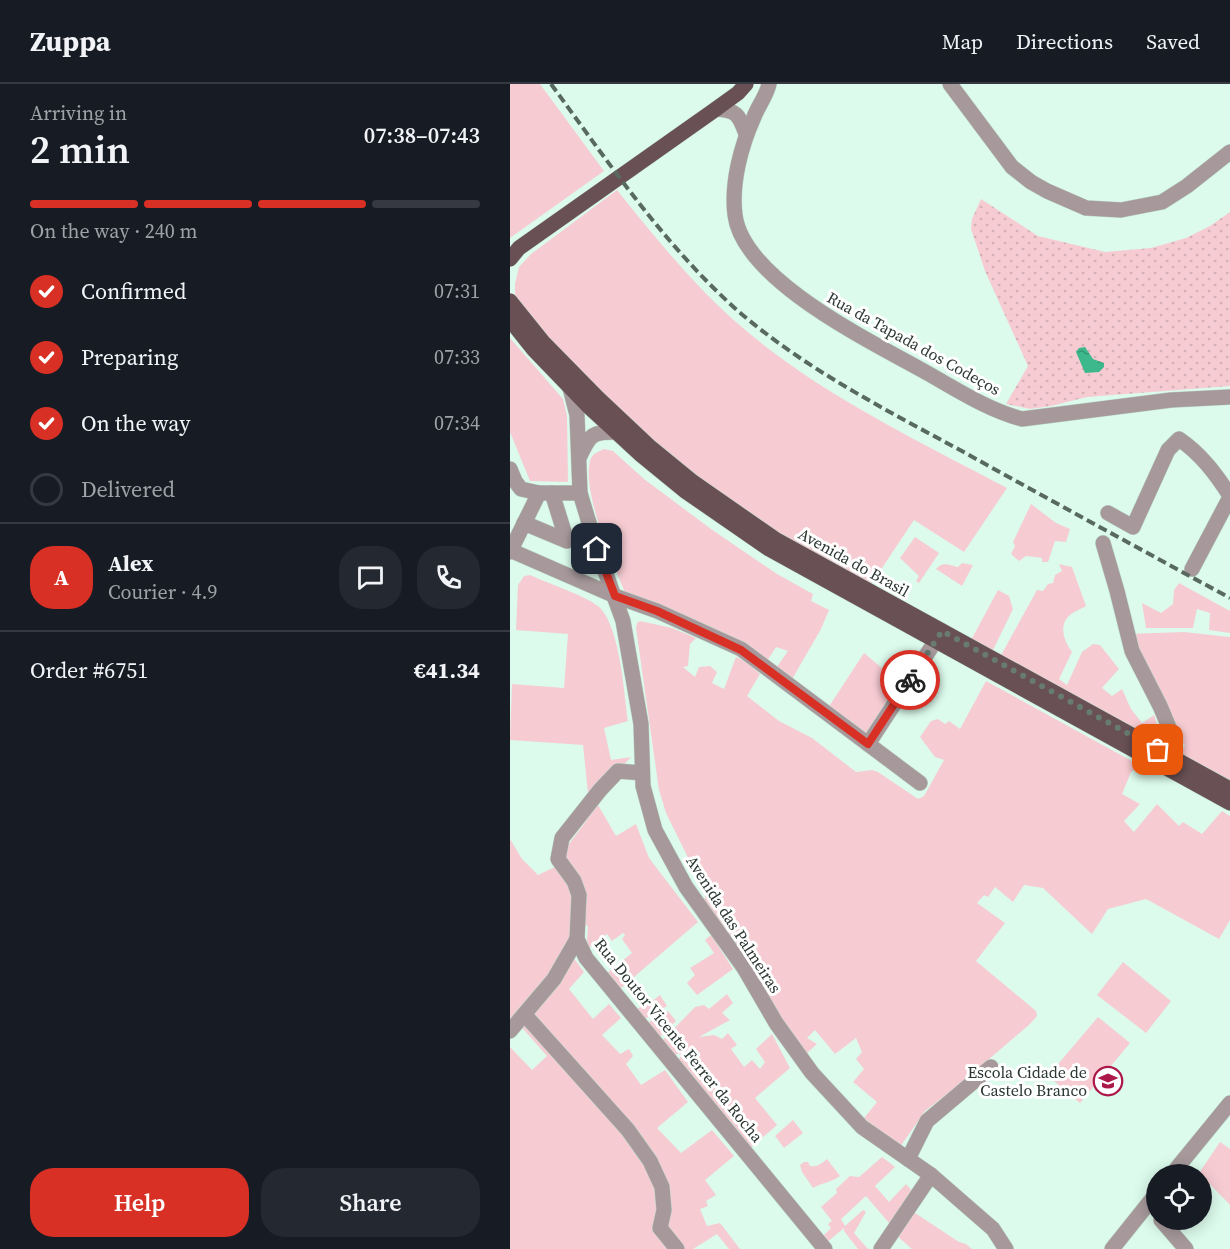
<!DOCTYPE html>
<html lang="en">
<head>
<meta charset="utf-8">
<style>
  :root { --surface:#171b24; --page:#242831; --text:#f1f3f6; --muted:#9ea1a6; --line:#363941; --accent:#d93025 }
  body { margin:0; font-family:"Source Serif 4",serif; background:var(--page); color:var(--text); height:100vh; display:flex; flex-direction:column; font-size:22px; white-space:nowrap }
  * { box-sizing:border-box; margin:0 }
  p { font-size:20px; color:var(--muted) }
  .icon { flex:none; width:33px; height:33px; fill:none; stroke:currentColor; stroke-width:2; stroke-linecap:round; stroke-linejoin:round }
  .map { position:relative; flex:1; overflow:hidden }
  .sheet { display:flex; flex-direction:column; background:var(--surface); width:510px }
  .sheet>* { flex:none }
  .fabs { position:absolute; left:636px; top:1080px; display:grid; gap:12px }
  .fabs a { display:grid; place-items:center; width:66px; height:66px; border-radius:50%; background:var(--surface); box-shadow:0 3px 15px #0003; font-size:30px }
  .pin { position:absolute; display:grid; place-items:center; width:51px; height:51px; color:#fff; margin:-26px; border-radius:12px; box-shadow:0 3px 9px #0006 }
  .courier { position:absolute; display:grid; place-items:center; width:60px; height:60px; margin:-30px; border:4px solid #d93025; border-radius:50%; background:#fff; color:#222; box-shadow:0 2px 8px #0007 }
  .overview em { font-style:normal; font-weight:600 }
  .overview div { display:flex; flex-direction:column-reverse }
  .overview { display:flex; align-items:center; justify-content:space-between; height:102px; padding:0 30px }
  h1 { font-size:39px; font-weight:600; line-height:45px }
  .bar { display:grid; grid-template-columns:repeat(4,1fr); gap:9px 6px; align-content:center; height:72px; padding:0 30px }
  .bar i { height:8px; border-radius:4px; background:var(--line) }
  .bar .active { background:var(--accent) }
  .bar p { grid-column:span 4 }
  .line { display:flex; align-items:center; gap:15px; padding:0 30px; border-top:2px solid var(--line) }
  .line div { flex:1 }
  .round { display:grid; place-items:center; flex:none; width:63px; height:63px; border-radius:24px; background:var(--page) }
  ol { padding:0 30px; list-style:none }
  li { display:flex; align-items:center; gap:18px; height:66px }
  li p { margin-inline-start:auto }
  li .icon { padding:6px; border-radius:50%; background:var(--accent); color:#fff; stroke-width:4 }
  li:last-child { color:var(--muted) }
  li i { width:33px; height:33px; border:3px solid var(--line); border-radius:50% }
  .action { display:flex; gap:12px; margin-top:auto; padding:12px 30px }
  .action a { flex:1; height:69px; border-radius:24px; background:var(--accent); color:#fff; font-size:24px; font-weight:600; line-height:69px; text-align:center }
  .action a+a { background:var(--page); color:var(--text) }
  header { display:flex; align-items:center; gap:36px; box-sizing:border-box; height:84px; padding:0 30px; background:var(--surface); border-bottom:2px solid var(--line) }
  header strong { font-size:28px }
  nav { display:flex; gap:33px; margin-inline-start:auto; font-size:21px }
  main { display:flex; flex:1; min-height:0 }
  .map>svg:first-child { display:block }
  .green { fill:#f6ccd2 }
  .park { fill:url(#park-dots) }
  .water { fill:url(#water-ripples) }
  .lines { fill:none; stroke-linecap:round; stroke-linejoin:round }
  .minor-casing { stroke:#bcd8cb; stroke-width:16 }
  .major-casing { stroke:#bcd8cb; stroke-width:16 }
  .minor { stroke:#a7999b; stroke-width:15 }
  .major { stroke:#685054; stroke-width:15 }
  .rail { stroke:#586961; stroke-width:4; stroke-dasharray:9 4.5; stroke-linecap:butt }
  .done { stroke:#687b72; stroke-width:6; stroke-dasharray:0 10.8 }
  .route { stroke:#d93025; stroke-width:8 }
  .labels { text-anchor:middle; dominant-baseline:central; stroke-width:6; stroke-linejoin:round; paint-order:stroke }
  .street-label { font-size:16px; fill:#2a3630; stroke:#fff }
  .poi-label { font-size:16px; fill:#2a3630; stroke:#fff; text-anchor:end }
</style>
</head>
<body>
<header>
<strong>Zuppa</strong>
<nav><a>Map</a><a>Directions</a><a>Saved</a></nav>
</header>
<main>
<section class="sheet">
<div class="overview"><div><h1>2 min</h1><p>Arriving in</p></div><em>07:38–07:43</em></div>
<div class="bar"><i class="active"></i><i class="active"></i><i class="active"></i><i></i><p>On the way · 240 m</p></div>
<ol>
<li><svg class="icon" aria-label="check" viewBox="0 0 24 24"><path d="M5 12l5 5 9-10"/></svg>Confirmed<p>07:31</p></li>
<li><svg class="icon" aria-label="check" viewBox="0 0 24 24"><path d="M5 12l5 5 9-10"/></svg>Preparing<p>07:33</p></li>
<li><svg class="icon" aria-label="check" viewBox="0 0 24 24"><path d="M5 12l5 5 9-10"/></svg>On the way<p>07:34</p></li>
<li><i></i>Delivered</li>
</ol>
<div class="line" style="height:108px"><b class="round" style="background:var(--accent);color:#fff">A</b><div><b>Alex</b><p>Courier · 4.9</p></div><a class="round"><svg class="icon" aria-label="chat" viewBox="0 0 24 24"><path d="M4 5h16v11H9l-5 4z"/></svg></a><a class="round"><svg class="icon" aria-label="phone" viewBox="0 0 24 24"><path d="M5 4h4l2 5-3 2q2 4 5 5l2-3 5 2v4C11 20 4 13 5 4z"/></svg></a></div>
<div class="line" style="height:78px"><div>Order #6751</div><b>€41.34</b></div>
<div class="action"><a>Help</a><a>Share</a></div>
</section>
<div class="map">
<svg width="720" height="1165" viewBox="0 0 720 1165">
  <defs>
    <pattern id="park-dots" width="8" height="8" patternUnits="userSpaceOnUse" patternTransform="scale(1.5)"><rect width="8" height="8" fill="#f6ccd2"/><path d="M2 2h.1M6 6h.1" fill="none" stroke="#d3b0b5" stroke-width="1.8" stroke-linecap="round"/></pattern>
    <pattern id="water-ripples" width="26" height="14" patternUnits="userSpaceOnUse" patternTransform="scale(1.5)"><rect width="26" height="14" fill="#3cb88c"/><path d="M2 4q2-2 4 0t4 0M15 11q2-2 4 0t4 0" fill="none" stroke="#339673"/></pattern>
  </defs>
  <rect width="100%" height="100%" fill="#dcfbed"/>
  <g class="green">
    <path d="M 0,0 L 30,0 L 94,87 L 0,154 Z"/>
    <path d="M 107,106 C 144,152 181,198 226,238 C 302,306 406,356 497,404 L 454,468 L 404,436 L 360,502 L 277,457 L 176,384 L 85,306 L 16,228 L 5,212 L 5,200 L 9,183 L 21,170 Z"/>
    <path d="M 0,254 L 53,315 L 57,332 L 58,398 L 20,397 L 0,348 Z"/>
    <path d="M 94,365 L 103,367 L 134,395 L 201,445 L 267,490 L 303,510 L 301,517 L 319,526 L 311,545 L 281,597 L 264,587 L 278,567 L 266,563 L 255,580 L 118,516 C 105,483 72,411 80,377 C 82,369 88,368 94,365 Z"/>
    <path d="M 521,420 L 546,439 L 560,445 L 556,458 L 545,457 L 538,478 L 532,478 L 532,474 L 516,472 L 509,477 L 501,470 L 505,462 L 503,458 Z"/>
    <path d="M 405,453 L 429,469 L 409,499 L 406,497 L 409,492 L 390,474 Z"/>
    <path d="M 452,479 L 463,481 L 452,502 L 426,485 C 433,477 439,481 448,483 Z"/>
    <path d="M 549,480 L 562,483 L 576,522 C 571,525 563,528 559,532 C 548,542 555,559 562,568 L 549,595 L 557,601 L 572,568 L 583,560 L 590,561 L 609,585 L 592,604 L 602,612 L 612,605 L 621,625 L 632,639 L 644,631 L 651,652 L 645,660 L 490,573 L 527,506 L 533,507 L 538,500 L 543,499 L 545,491 L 552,487 Z"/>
    <path d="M 20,491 C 37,499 74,511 88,522 C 110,540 114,609 118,637 L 94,644 L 101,676 L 121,673 L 79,719 L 73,661 L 0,656 L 2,600 L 54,604 L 58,550 L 6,546 L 8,501 L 14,492 Z"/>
    <path d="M 669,499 L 720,527 L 720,549 L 699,546 L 700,529 L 687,525 L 683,544 L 636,544 L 632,519 L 651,529 L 663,520 L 664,506 Z"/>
    <path d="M 488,506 L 499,512 L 503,525 L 482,568 L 460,558 Z"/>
    <path d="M 130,537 L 162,544 L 186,554 L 180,560 L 178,582 L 173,583 L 185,593 L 189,583 L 200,582 L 207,588 L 202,599 L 214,605 L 226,573 L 236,578 L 250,590 L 237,612 L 269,637 L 302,654 L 346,688 L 362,686 L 368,688 L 408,715 L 414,712 L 434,676 L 425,673 L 410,653 L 421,637 L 428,635 L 435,640 L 439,637 L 450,645 L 476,597 L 631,682 L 621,688 L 612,710 L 630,720 L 614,737 L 624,748 L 647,720 L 669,742 L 673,738 L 692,750 L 712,727 L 720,732 L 720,836 L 709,855 L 636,815 L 598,825 L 582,850 L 533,804 L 514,801 L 503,818 L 485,803 L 478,813 L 474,811 L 467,819 L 495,839 L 466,877 L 526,927 L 527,932 L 520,940 L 450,1000 L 415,1027 L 390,1063 L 354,1034 L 367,1018 L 343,998 L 354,985 L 346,975 L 352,968 L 346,954 L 325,970 L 305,946 L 297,954 L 307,960 L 296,970 L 193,819 L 196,810 L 156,729 L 149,706 L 126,544 L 127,539 Z"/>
    <path d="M 674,548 L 720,553 L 720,705 L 665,675 L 675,661 L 661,648 L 618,550 Z"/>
    <path d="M 354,569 L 391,600 L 357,652 L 318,624 Z"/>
    <path d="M 88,721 L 106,752 L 126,740 L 139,774 L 188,838 L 110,905 L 96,890 L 122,869 L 112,855 L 115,851 L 113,849 L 102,857 L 97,850 L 79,864 L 77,857 L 78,842 L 71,840 L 53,768 Z"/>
    <path d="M 0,755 L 12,775 L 28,791 L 47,782 L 64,807 L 62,845 L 57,865 L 74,888 L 59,905 L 83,935 L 99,920 L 111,934 L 92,951 L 110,970 L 119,965 L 123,972 L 116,980 L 131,1001 L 155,986 L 178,1018 L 147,1044 L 171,1069 L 202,1046 L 224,1072 L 195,1096 L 206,1111 L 196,1117 L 198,1122 L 190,1125 L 197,1142 L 210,1139 L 230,1165 L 219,1165 L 207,1150 L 183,1165 L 0,1165 L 0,963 L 22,986 L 37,972 L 8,939 L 0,946 Z"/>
    <path d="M 201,851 L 223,885 L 187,911 L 177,899 L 185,891 L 180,884 L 204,869 L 195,856 Z"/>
    <path d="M 613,878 L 661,917 L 636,949 L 587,911 Z"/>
    <path d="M 217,910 L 223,919 L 212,929 L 220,936 L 189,953 L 204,951 L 212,955 L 218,949 L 227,961 L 221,965 L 234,983 L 242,976 L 250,985 L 255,978 L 246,965 L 262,950 L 280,984 L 245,1014 L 267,1041 L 238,1066 L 167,977 L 171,972 L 169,969 L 164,972 L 151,958 L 185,923 L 194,921 L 199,925 Z"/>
    <path d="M 150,911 L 157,922 L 133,936 L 126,926 L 134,920 L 136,922 Z"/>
    <path d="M 158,927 L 166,937 L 149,954 L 137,939 Z"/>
    <path d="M 588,933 L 620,959 L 570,1019 L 538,992 Z"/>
    <path d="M 283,1036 L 293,1049 L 274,1064 L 265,1052 Z"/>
    <path d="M 710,1058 L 720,1065 L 720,1121 L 689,1089 Z"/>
    <path d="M 372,1073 L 385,1083 L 365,1102 L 379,1118 L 396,1100 L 402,1107 L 380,1140 L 356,1112 L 331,1135 L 335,1142 L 353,1126 L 356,1128 L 344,1149 L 358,1165 L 348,1165 L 334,1147 L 334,1144 L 316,1159 L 311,1154 L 321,1144 L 318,1140 L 322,1137 L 311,1123 L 327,1109 L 326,1105 L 340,1092 L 349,1093 Z"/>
    <path d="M 317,1075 L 330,1092 C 322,1098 312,1099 303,1104 L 292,1088 L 290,1081 L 294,1078 L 298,1078 L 300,1082 C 307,1083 311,1080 317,1075 Z"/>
    <path d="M 402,1127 L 449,1158 L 456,1160 L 462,1165 L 402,1165 L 387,1152 Z"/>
  </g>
  <path class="park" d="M 471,115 L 528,152 L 595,168 L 641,164 L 676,154 L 700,142 L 720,128 L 720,302 L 577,313 L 541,322 L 520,325 L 496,320 L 518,282 L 475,187 L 461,145 L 462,135 Z"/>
  <path class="water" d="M 575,263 L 583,275 L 594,279 L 594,283 L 589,288 L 575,289 L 566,268 L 569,264 Z"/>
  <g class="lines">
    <g class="minor-casing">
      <g id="minor">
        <path d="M 259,0 C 257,11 248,22 244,33 C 231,62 221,99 225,131 C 233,195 358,256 410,285 C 443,303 475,325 512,335 L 661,316 L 720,313"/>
        <path d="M 440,0 L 502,83 L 521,98 L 537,107 L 576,124 L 611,126 L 652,118 L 677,102 L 720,68"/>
        <path d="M 206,25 C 227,26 229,31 236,50"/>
        <path d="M 60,304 L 67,331 L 70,409 L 87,465 L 113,537 L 131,640 L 133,702 L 145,746 L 176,803 L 234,884 L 266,939 L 302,989 L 352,1043 L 421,1091 L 483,1145 L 496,1165"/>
        <path d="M 70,372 C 80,350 82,348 107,348"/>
        <path d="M 0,385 L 5,397 L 11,405 L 29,409 L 70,409"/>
        <path d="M 598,429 L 623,443 L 658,366 L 669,355 C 691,370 706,390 720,412"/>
        <path d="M 14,439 L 57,457 L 42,409"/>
        <path d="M 593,459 L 607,507 L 622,567 L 650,622 L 661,648 L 648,666"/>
        <path d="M 0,466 L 105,512 L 147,527 L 231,565 L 358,660 L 432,547"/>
        <path d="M 0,468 L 29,409"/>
        <path d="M 682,485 L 720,413"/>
        <path d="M 358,660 L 410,699"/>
        <path d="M 132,689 L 108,687 L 90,706 L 52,754 L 48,775 L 64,797 L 69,811 L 67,855 L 76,874 L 315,1165"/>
        <path d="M 15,931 L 118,1046 L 140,1077 L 152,1103 L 154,1126 L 150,1144 L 167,1165"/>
        <path d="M 0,947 L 44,895 L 67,855"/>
        <path d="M 398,1075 L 417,1037 L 481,983"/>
        <path d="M 662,1090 L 720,1019"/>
        <path d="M 651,1136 L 676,1165"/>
        <path d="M 371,1165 L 421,1091"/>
        <path d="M 602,1165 L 646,1110"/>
      </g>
    </g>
    <g class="major-casing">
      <g id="major">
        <path d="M 0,175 L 9,164 L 206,25 L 228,9 L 236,0"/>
        <path d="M 0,217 L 33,258 L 88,314 L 139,362 L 183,398 L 265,455 L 720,705"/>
        <path d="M 0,236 L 24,266 L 79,323 L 131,371 L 175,407 L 259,465 L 720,719"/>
      </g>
    </g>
    <use href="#minor" class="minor"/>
    <use href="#major" class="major"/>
    <path class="rail" d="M 41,0 C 99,79 154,161 228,227 C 294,284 374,325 450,366 C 540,416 630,465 720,514"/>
  </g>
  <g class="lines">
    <path class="done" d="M 400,596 L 432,547 L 648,666"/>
    <path class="route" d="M 87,465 L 105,512 L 147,527 L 231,566 L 358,660 L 400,596"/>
  </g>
  <defs>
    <g id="school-ring" transform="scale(1.5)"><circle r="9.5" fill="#fff" stroke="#ab1849" stroke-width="1.5"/><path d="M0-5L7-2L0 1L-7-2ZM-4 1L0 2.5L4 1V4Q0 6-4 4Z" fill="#ab1849"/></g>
  </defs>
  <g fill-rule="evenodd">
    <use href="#school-ring" x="598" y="997"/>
  </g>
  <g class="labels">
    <g class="street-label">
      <text transform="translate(404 259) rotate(29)">Rua da Tapada dos Codeços</text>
      <text transform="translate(344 478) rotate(29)">Avenida do Brasil</text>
      <text transform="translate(224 840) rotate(57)">Avenida das Palmeiras</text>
      <text transform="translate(169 956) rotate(51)">Rua Doutor Vicente Ferrer da Rocha</text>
    </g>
    <g class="poi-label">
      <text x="577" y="988">Escola Cidade de<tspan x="577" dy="18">Castelo Branco</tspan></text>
    </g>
  </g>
</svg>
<div class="fabs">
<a><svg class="icon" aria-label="locate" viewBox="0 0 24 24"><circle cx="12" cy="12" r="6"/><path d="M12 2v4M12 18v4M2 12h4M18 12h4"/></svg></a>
</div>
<div class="pin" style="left:648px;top:666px;background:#ea580c"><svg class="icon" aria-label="bag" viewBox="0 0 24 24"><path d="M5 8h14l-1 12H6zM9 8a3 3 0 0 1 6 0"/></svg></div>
<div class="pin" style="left:87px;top:465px;background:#1f2937"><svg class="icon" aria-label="home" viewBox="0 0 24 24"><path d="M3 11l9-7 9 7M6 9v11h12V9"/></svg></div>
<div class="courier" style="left:400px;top:596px"><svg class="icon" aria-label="bike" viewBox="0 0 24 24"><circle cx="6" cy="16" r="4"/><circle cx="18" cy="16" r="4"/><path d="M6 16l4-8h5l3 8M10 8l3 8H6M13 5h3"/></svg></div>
</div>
</main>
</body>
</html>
